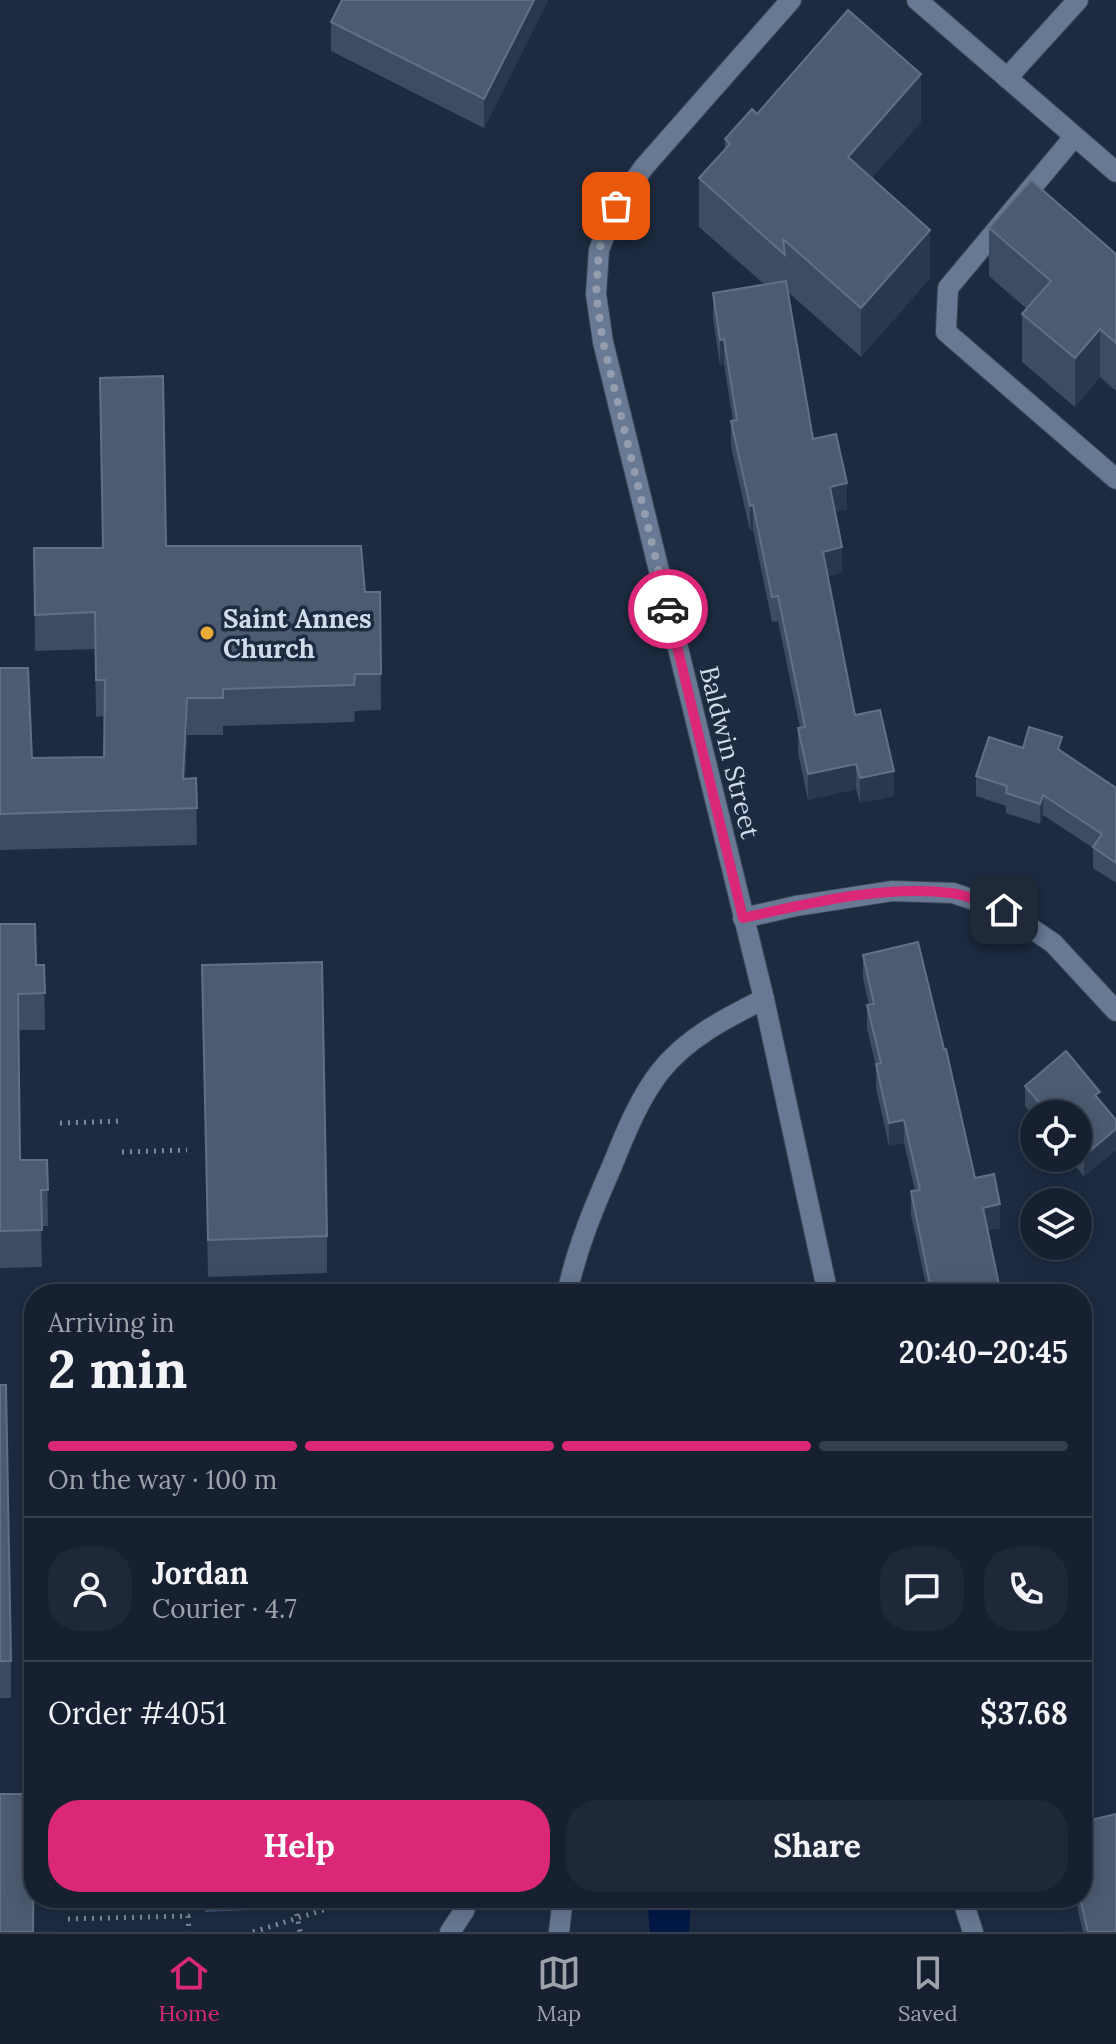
<!DOCTYPE html>
<html lang="en">
<head>
<meta charset="utf-8">
<style>
  :root { --surface:#162031; --page:#1f2839; --text:#f1f3f6; --muted:#9ea3ab; --line:#353e4d; --accent:#db2777 }
  body { margin:0; font-family:Lora,serif; background:var(--page); color:var(--text); height:100vh; display:flex; flex-direction:column; font-size:30px; white-space:nowrap }
  * { box-sizing:border-box; margin:0 }
  p { font-size:26px; color:var(--muted) }
  .icon { flex:none; width:44px; height:44px; fill:none; stroke:currentColor; stroke-width:2; stroke-linecap:round; stroke-linejoin:round }
  .map { position:relative; flex:1; overflow:hidden }
  .side { position:absolute; left:24px; top:1284px; width:1068px; height:624px; display:flex; flex-direction:column; background:var(--surface); border-radius:32px; box-shadow:0 4px 20px #0003,0 0 0 2px var(--line) }
  .side>* { flex:none }
  .controls { position:absolute; left:1020px; top:1100px; display:grid; gap:16px }
  .controls a { display:grid; place-items:center; width:72px; height:72px; border-radius:50%; background:var(--surface); box-shadow:0 4px 20px #0003,0 0 0 2px var(--line); font-size:40px }
  .pin { position:absolute; display:grid; place-items:center; width:68px; height:68px; color:#fff; margin:-34px; border-radius:16px; box-shadow:0 4px 12px #0006 }
  .courier { position:absolute; display:grid; place-items:center; width:80px; height:80px; margin:-40px; border:6px solid #db2777; border-radius:50%; background:#fff; color:#222; box-shadow:0 2px 10px #0007 }
  .head em { font-style:normal; font-weight:700 }
  .head div { display:flex; flex-direction:column-reverse }
  .head { display:flex; align-items:center; justify-content:space-between; height:136px; padding:0 24px }
  h1 { font-size:52px; font-weight:700; line-height:60px }
  .bar { display:grid; grid-template-columns:repeat(4,1fr); gap:12px 8px; align-content:center; height:96px; padding:0 24px }
  .bar i { height:10px; border-radius:6px; background:var(--line) }
  .bar .selected { background:var(--accent) }
  .bar p { grid-column:span 4 }
  .line { display:flex; align-items:center; gap:20px; padding:0 24px; border-top:2px solid var(--line) }
  .line div { flex:1 }
  .round { display:grid; place-items:center; flex:none; width:84px; height:84px; border-radius:32px; background:var(--page) }
  .cta { display:flex; gap:16px; margin-top:auto; padding:16px 24px }
  .cta a { flex:1; height:92px; border-radius:32px; background:var(--accent); color:#fff; font-size:32px; font-weight:700; line-height:92px; text-align:center }
  .cta a+a { background:var(--page); color:var(--text) }
  .tabs { display:flex; justify-content:space-around; align-items:center; height:112px; border-top:2px solid var(--line); background:var(--surface); font-size:22px; color:var(--muted) }
  .tabs a { display:grid; justify-items:center; gap:4px }
  .tabs .selected { color:var(--accent) }
  .map>svg:first-child { display:block }
  .green { fill:#405474 }
  .water { fill:#001847 }
  .lines { fill:none; stroke-linecap:round; stroke-linejoin:round }
  .minor-casing { stroke:#3c4759; stroke-width:22 }
  .path { stroke:#7e8a9b; stroke-width:5; stroke-dasharray:2 6; stroke-linecap:butt }
  .minor { stroke:#687993; stroke-width:20 }
  .wall { fill:#3d4c62 }
  .shaded-wall { fill:#2a384f }
  .building { fill:#4d5b71; stroke:#626f84; stroke-width:2 }
  .done { stroke:#939dae; stroke-width:8; stroke-dasharray:0 14.4 }
  .route { stroke:#db2777; stroke-width:10 }
  .poi-dot { fill:#e8ab37; stroke:#1d2b41; stroke-width:3 }
  .labels { text-anchor:middle; dominant-baseline:central; stroke-width:7; stroke-linejoin:round; paint-order:stroke }
  .poi-label { font-size:26px; font-weight:bold; fill:#d2dbe9; stroke:#1d2b41; text-anchor:start }
  .street-label { font-size:26px; fill:#d2dbe9; stroke:#1d2b41 }
</style>
</head>
<body>
<div class="map">
<svg width="1116" height="1932" viewBox="0 0 1116 1932">
  <rect width="100%" height="100%" fill="#1d2b41"/>
  <path class="green" d="M 204,1898 L 289,1898 L 291,1908 L 205,1912 Z"/>
  <path class="water" d="M 647,1898 L 691,1898 L 689,1932 L 650,1932 Z"/>
  <g class="lines">
    <g class="minor-casing">
      <g id="minor">
        <path d="M 791,0 L 644,167 L 616,206 L 599,250 L 596,294 L 603,342 L 764,999 L 828,1294"/>
        <path d="M 917,0 L 1116,172"/>
        <path d="M 1007,78 L 1078,0"/>
        <path d="M 1074,137 L 948,288 L 946,332 L 1116,479"/>
        <path d="M 743,918 L 796,906 L 892,891 L 953,893 L 1004,910 L 1053,943 L 1116,1011"/>
        <path d="M 567,1294 C 576,1250 594,1207 612,1166 C 625,1134 638,1101 659,1073 C 686,1038 726,1018 764,999"/>
        <path d="M 962,1898 L 973,1932"/>
        <path d="M 450,1932 L 464,1911 L 468,1898"/>
        <path d="M 559,1932 L 563,1898"/>
      </g>
    </g>
    <g class="path">
      <path d="M 60,1123 L 121,1121"/>
      <path d="M 122,1152 L 187,1150"/>
      <path d="M 23,1560 L 34,1560"/>
      <path d="M 294,1898 L 300,1932"/>
      <path d="M 68,1919 L 188,1916 L 189,1932"/>
      <path d="M 253,1932 L 346,1903 L 352,1898"/>
    </g>
    <use href="#minor" class="minor"/>
  </g>
  <g class="wall">
    <path d="M 548,0 L 484,128 L 331,51 L 331,22 Z"/>
    <path d="M 757,114 L 921,122 L 871,178 L 930,278 L 861,357 L 788,292 L 813,439 L 847,509 L 835,511 L 842,572 L 828,576 L 855,715 L 894,796 L 860,803 L 856,789 L 808,800 L 798,753 L 798,728 L 800,728 L 778,621 L 772,622 L 753,530 L 750,531 L 731,446 L 731,421 L 733,421 L 724,364 L 720,365 L 713,318 L 713,293 L 765,285 L 699,227 L 699,178 L 725,149 L 725,139 Z"/>
    <path d="M 989,228 L 1116,254 L 1116,391 L 1100,377 L 1075,407 L 1022,362 L 1022,314 L 1027,309 L 989,276 Z"/>
    <path d="M 166,546 L 365,592 L 380,592 L 381,710 L 355,711 L 354,722 L 223,726 L 223,735 L 187,735 L 185,778 L 196,778 L 197,845 L 0,850 L 0,668 L 32,758 L 104,757 L 105,716 L 96,717 L 95,649 L 35,651 L 34,548 Z"/>
    <path d="M 1023,748 L 1062,752 L 1116,788 L 1116,883 L 1093,868 L 1093,848 L 1043,815 L 1040,824 L 1006,813 L 1006,806 L 976,796 L 976,776 Z"/>
    <path d="M 0,924 L 36,965 L 44,965 L 45,1030 L 18,1030 L 20,1160 L 47,1160 L 48,1226 L 41,1226 L 42,1267 L 0,1268 Z"/>
    <path d="M 863,955 L 1000,1228 L 988,1230 L 1001,1294 L 928,1294 L 911,1215 L 911,1191 L 915,1191 L 904,1143 L 889,1146 L 876,1088 L 876,1066 L 867,1029 L 867,1005 L 869,1005 L 863,979 Z"/>
    <path d="M 202,965 L 327,1236 L 327,1273 L 208,1277 Z"/>
    <path d="M 1025,1086 L 1100,1101 L 1116,1120 L 1116,1150 L 1084,1176 L 1068,1158 L 1078,1158 L 1078,1114 L 1034,1114 L 1034,1116 L 1025,1106 Z"/>
    <path d="M 0,1385 L 11,1661 L 11,1698 L 0,1698 Z"/>
    <path d="M 1082,1709 L 1089,1745 L 1089,1769 L 1082,1770 Z"/>
    <path d="M 34,1794 L 34,1898 L 49,1898 L 49,1901 L 33,1900 L 0,1932 Z"/>
    <path d="M 1075,1898 L 1082,1898 L 1116,1932 L 1083,1932 Z"/>
  </g>
  <g class="shaded-wall">
    <path d="M 534,0 L 548,0 L 484,128 L 484,99 Z"/>
    <path d="M 921,74 L 921,122 L 848,206 L 848,157 Z"/>
    <path d="M 930,230 L 930,278 L 861,357 L 861,308 Z"/>
    <path d="M 1100,329 L 1100,377 L 1075,407 L 1075,358 Z"/>
    <path d="M 724,339 L 724,364 L 720,365 L 720,340 Z"/>
    <path d="M 847,483 L 847,509 L 830,512 L 830,487 Z"/>
    <path d="M 753,505 L 753,530 L 750,531 L 750,506 Z"/>
    <path d="M 842,547 L 842,572 L 823,577 L 823,552 Z"/>
    <path d="M 187,698 L 187,735 L 183,808 L 183,779 Z"/>
    <path d="M 856,764 L 856,789 L 808,800 L 808,774 Z"/>
    <path d="M 894,771 L 894,796 L 860,803 L 860,778 Z"/>
    <path d="M 1043,795 L 1043,815 L 1040,824 L 1040,804 Z"/>
    <path d="M 904,1120 L 904,1143 L 889,1146 L 889,1123 Z"/>
    <path d="M 1116,1129 L 1116,1150 L 1084,1176 L 1084,1156 Z"/>
    <path d="M 1000,1204 L 1000,1228 L 983,1231 L 983,1208 Z"/>
  </g>
  <g class="building">
    <path d="M 342,0 L 534,0 L 484,99 L 331,22 Z"/>
    <path d="M 848,10 L 921,74 L 848,157 L 930,230 L 861,308 L 783,239 L 785,255 L 699,178 L 730,144 L 725,139 L 752,109 L 757,114 Z"/>
    <path d="M 1031,180 L 1116,254 L 1116,343 L 1100,329 L 1075,358 L 1022,314 L 1051,281 L 989,228 Z"/>
    <path d="M 786,281 L 813,439 L 836,434 L 847,483 L 830,487 L 842,547 L 823,552 L 855,715 L 880,710 L 894,771 L 860,778 L 856,764 L 808,774 L 798,728 L 805,727 L 778,596 L 772,597 L 753,505 L 750,506 L 731,421 L 737,420 L 724,339 L 720,340 L 713,293 Z"/>
    <path d="M 163,376 L 166,546 L 361,546 L 365,592 L 380,592 L 381,674 L 355,674 L 354,685 L 223,689 L 223,698 L 187,698 L 183,779 L 196,778 L 197,808 L 0,814 L 0,668 L 28,668 L 32,758 L 104,757 L 105,680 L 96,680 L 95,612 L 35,615 L 34,548 L 103,548 L 100,378 Z"/>
    <path d="M 1029,727 L 1062,737 L 1058,749 L 1116,788 L 1116,863 L 1093,847 L 1102,834 L 1043,795 L 1040,804 L 1006,793 L 1007,786 L 976,776 L 989,737 L 1023,748 Z"/>
    <path d="M 0,924 L 35,924 L 36,965 L 44,965 L 45,993 L 18,994 L 20,1160 L 47,1160 L 48,1190 L 41,1190 L 42,1230 L 0,1231 Z"/>
    <path d="M 918,942 L 944,1049 L 946,1049 L 975,1178 L 994,1174 L 1000,1204 L 983,1208 L 1001,1294 L 932,1294 L 911,1191 L 920,1190 L 904,1120 L 889,1123 L 876,1064 L 881,1063 L 867,1005 L 874,1004 L 863,955 Z"/>
    <path d="M 322,962 L 327,1236 L 208,1240 L 202,965 Z"/>
    <path d="M 1066,1051 L 1100,1092 L 1095,1095 L 1116,1120 L 1116,1129 L 1084,1156 L 1078,1149 L 1078,1114 L 1049,1114 L 1025,1086 Z"/>
    <path d="M 0,1385 L 6,1385 L 11,1661 L 0,1661 Z"/>
    <path d="M 1082,1709 L 1089,1745 L 1082,1746 Z"/>
    <path d="M 0,1794 L 34,1794 L 33,1932 L 0,1932 Z"/>
    <path d="M 1116,1814 L 1116,1932 L 1088,1932 L 1080,1898 L 1082,1898 L 1082,1822 Z"/>
  </g>
  <g class="lines">
    <path class="done" d="M 616,206 L 599,250 L 596,294 L 603,342 L 668,609"/>
    <path class="route" d="M 668,609 L 743,918 C 810,903 882,885 951,893 C 968,895 987,904 1004,910"/>
  </g>
  <circle class="poi-dot" cx="207" cy="633" r="8"/>
  <g class="labels">
    <g class="poi-label">
      <text x="223" y="618">Saint Annes<tspan x="223" dy="30">Church</tspan></text>
    </g>
    <g class="street-label">
      <text transform="translate(730 752) rotate(76)">Baldwin Street</text>
    </g>
  </g>
</svg>
<div class="controls">
<a><svg class="icon" aria-label="locate" viewBox="0 0 24 24"><circle cx="12" cy="12" r="6"/><path d="M12 2v4M12 18v4M2 12h4M18 12h4"/></svg></a>
<a><svg class="icon" aria-label="layers" viewBox="0 0 24 24"><path d="M12 4l9 5-9 5-9-5zM3 14l9 5 9-5"/></svg></a>
</div>
<div class="pin" style="left:616px;top:206px;background:#ea580c"><svg class="icon" aria-label="bag" viewBox="0 0 24 24"><path d="M5 8h14l-1 12H6zM9 8a3 3 0 0 1 6 0"/></svg></div>
<div class="pin" style="left:1004px;top:910px;background:#1f2937"><svg class="icon" aria-label="home" viewBox="0 0 24 24"><path d="M3 11l9-7 9 7M6 9v11h12V9"/></svg></div>
<div class="courier" style="left:668px;top:609px"><svg class="icon" aria-label="car" viewBox="0 0 24 24"><path d="M5 17H2v-5l4-1 3-4h7l3 4 3 1v5h-3M9 17h6M6 11h13"/><circle cx="7" cy="17" r="2"/><circle cx="17" cy="17" r="2"/></svg></div>
<section class="side">
<div class="head"><div><h1>2 min</h1><p>Arriving in</p></div><em>20:40–20:45</em></div>
<div class="bar"><i class="selected"></i><i class="selected"></i><i class="selected"></i><i></i><p>On the way · 100 m</p></div>
<div class="line" style="height:144px"><a class="round"><svg class="icon" aria-label="person" viewBox="0 0 24 24"><circle cx="12" cy="8" r="4"/><path d="M4 21q1-7 8-7t8 7"/></svg></a><div><b>Jordan</b><p>Courier · 4.7</p></div><a class="round"><svg class="icon" aria-label="chat" viewBox="0 0 24 24"><path d="M4 5h16v11H9l-5 4z"/></svg></a><a class="round"><svg class="icon" aria-label="phone" viewBox="0 0 24 24"><path d="M5 4h4l2 5-3 2q2 4 5 5l2-3 5 2v4C11 20 4 13 5 4z"/></svg></a></div>
<div class="line" style="height:104px"><div>Order #4051</div><b>$37.68</b></div>
<div class="cta"><a>Help</a><a>Share</a></div>
</section>
</div>
<nav class="tabs">
<a class="selected"><svg class="icon" aria-label="home" viewBox="0 0 24 24"><path d="M3 11l9-7 9 7M6 9v11h12V9"/></svg>Home</a>
<a><svg class="icon" aria-label="map" viewBox="0 0 24 24"><path d="M3 6l6-2 6 2 6-2v14l-6 2-6-2-6 2zM9 4v14M15 6v14"/></svg>Map</a>
<a><svg class="icon" aria-label="saved" viewBox="0 0 24 24"><path d="M7 4h10v16l-5-4-5 4z"/></svg>Saved</a>
</nav>
</body>
</html>
